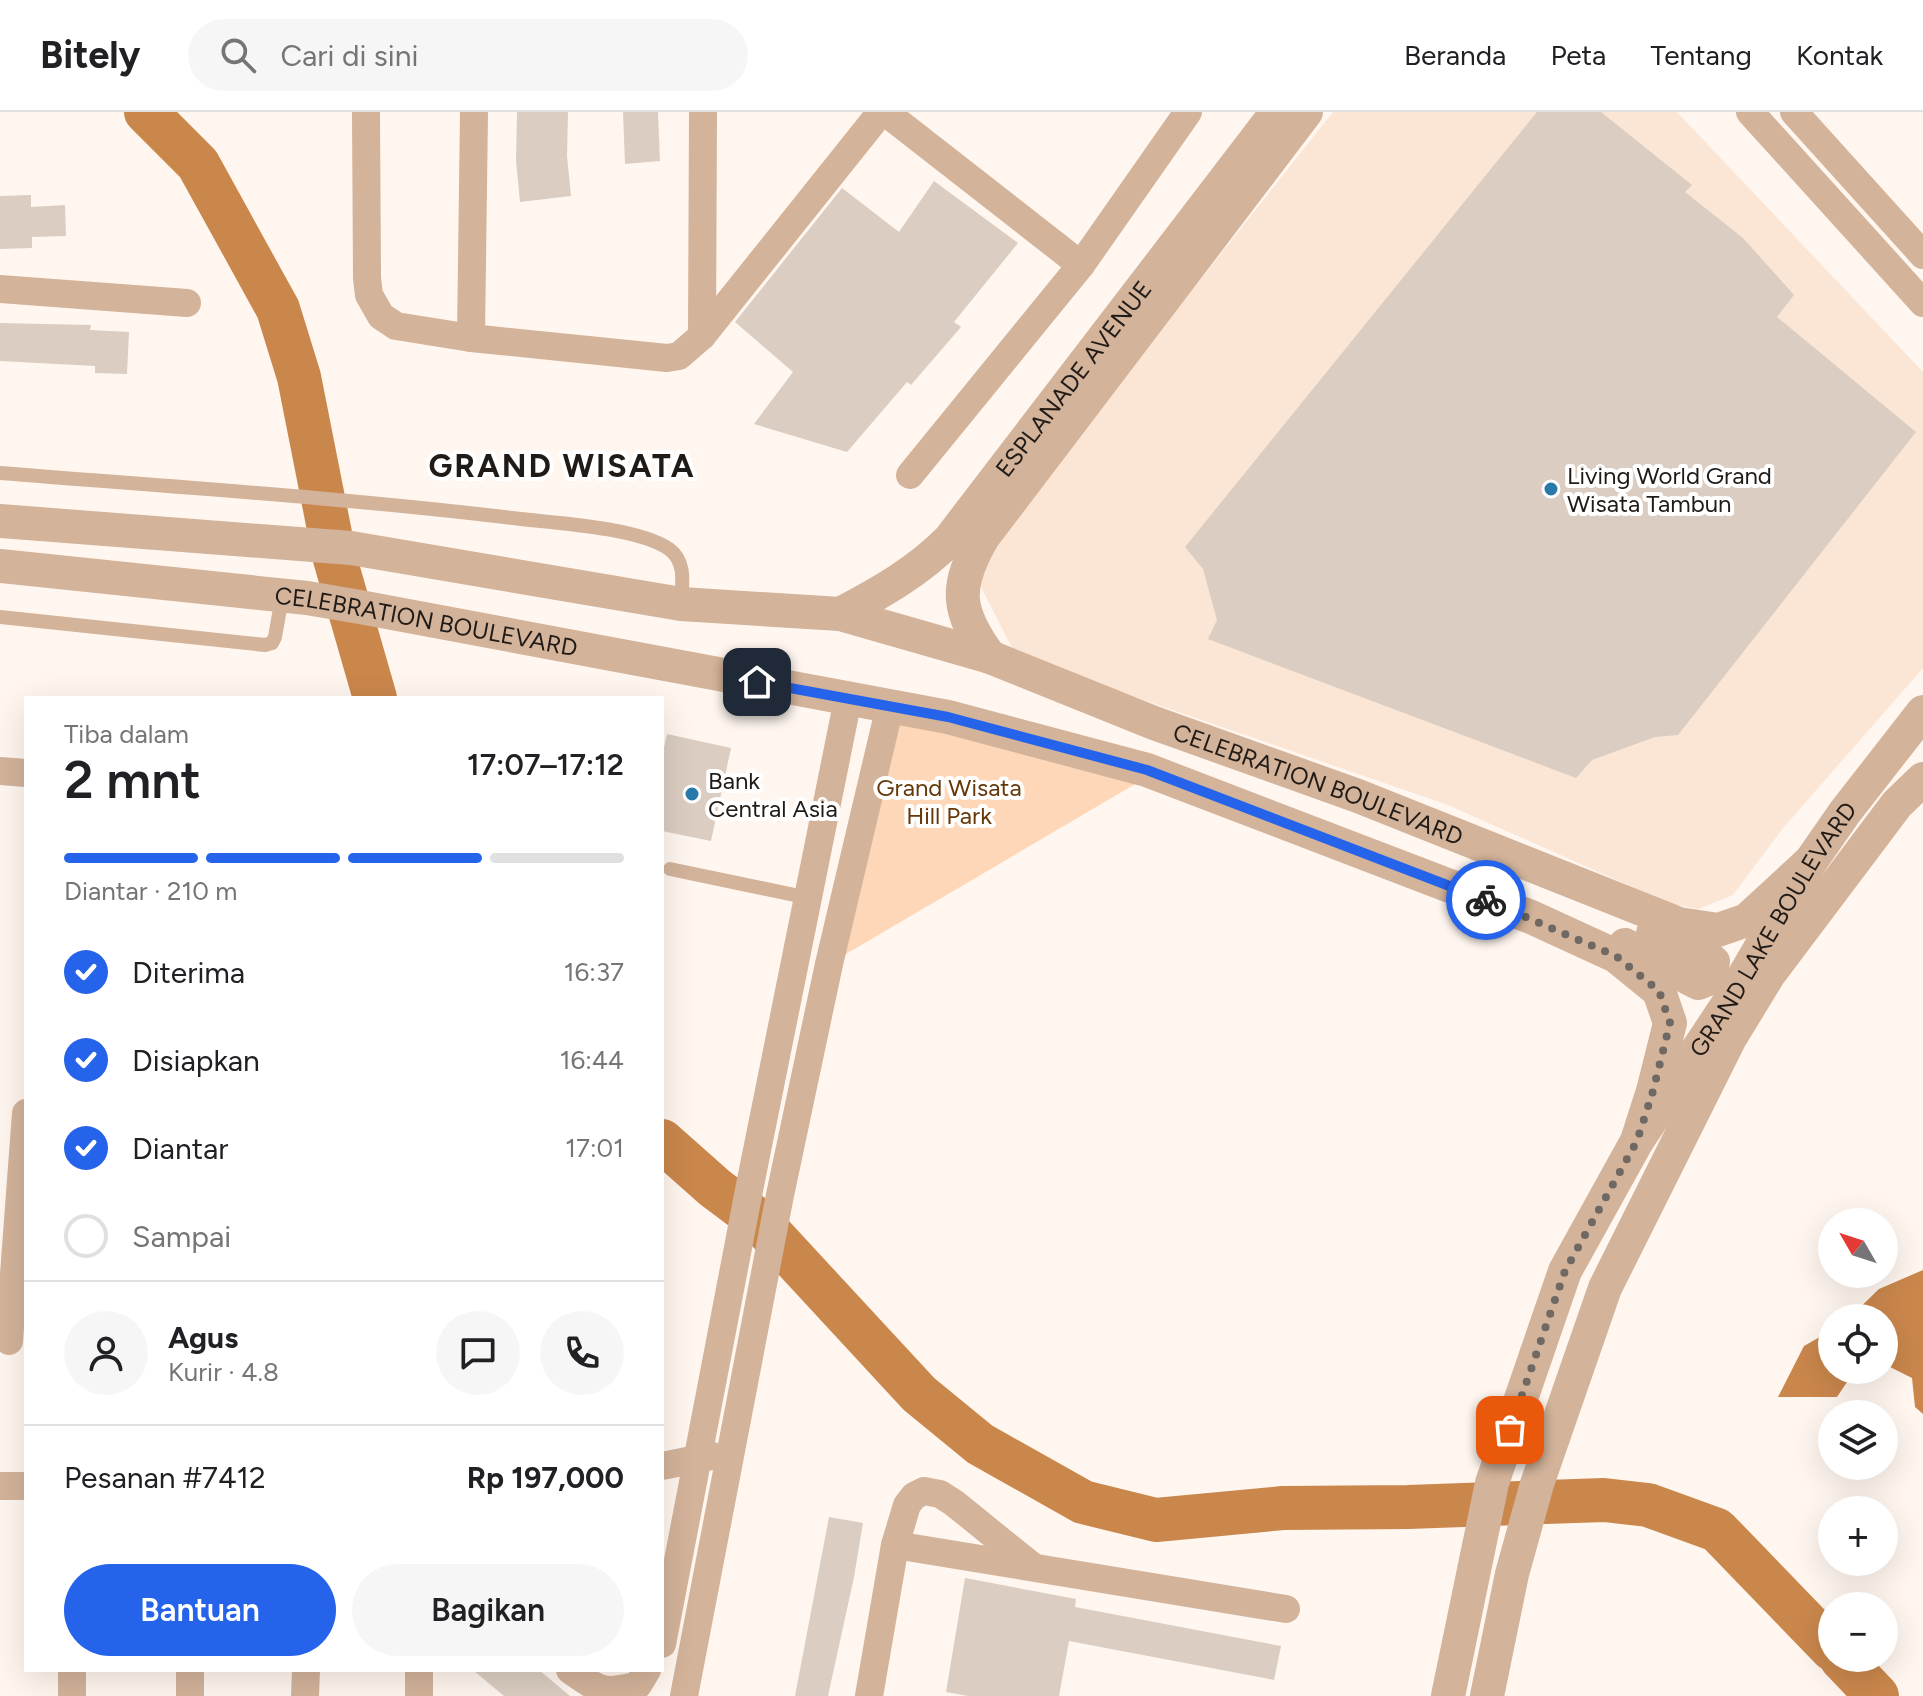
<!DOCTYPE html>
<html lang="id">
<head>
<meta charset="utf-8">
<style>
  :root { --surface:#fff; --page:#f6f6f6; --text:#202124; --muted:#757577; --line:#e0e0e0; --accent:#2563eb }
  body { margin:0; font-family:Figtree,sans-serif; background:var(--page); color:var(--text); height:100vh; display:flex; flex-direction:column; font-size:30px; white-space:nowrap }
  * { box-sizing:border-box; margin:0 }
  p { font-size:26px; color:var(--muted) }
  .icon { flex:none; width:44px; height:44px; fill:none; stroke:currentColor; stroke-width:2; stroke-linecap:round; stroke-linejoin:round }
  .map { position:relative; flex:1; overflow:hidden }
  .details { position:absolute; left:24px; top:584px; width:640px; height:976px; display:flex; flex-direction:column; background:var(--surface); border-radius:0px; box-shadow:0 8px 32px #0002 }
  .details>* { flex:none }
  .needle { width:52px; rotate:309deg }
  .fabs { position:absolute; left:1818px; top:1096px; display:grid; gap:16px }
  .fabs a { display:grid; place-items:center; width:80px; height:80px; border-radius:50%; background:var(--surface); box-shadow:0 8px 32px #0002; font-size:40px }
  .pin { position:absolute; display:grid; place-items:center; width:68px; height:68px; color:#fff; margin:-34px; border-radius:16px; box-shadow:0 4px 12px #0006 }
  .courier { position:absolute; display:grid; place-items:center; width:80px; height:80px; margin:-40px; border:6px solid #2563eb; border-radius:50%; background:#fff; color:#222; box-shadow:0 2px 10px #0007 }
  .headline em { font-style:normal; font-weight:600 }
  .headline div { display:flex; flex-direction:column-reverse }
  .headline { display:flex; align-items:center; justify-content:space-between; height:136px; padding:0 40px }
  h1 { font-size:52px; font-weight:600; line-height:60px }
  .bar { display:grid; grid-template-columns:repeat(4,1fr); gap:12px 8px; align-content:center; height:96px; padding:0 40px }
  .bar i { height:10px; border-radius:6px; background:var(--line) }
  .bar .current { background:var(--accent) }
  .bar p { grid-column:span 4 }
  .line { display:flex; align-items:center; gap:20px; padding:0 40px; border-top:2px solid var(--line) }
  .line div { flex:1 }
  .round { display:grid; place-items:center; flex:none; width:84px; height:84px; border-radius:42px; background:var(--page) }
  ol { padding:0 40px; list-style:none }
  li { display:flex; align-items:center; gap:24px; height:88px }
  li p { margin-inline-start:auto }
  li .icon { padding:8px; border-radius:50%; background:var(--accent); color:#fff; stroke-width:4 }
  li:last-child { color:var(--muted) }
  li i { width:44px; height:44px; border:4px solid var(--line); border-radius:50% }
  .cta { display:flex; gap:16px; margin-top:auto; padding:16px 40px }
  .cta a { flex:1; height:92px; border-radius:48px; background:var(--accent); color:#fff; font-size:32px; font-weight:600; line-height:92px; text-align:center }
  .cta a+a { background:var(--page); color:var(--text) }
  header { display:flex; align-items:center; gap:48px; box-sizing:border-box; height:112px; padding:0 40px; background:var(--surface); border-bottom:2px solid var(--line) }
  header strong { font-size:38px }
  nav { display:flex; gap:44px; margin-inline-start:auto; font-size:28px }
  .search { width:560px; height:72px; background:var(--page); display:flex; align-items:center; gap:20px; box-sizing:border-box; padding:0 28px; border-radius:44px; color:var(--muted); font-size:30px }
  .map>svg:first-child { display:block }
  .built { fill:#fbe6d5 }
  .green { fill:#fdd7b8 }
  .water { fill:#ca874c }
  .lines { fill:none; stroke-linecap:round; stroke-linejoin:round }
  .river { stroke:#ca874c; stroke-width:44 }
  .building { fill:#dbcdc1 }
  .service { stroke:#d3b39a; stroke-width:14 }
  .minor { stroke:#d3b39a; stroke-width:28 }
  .tertiary { stroke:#d3b39a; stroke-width:34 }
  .done { stroke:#6f6863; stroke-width:8; stroke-dasharray:0 14.4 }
  .route { stroke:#2563eb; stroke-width:10 }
  .poi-dot { fill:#2979aa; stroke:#fff; stroke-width:3 }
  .labels { text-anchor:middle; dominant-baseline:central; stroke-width:8; stroke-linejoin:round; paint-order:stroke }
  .street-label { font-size:24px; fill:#211b17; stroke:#fff }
  .poi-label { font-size:24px; fill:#211b17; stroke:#fff; text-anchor:start }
  .park-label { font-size:24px; fill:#643808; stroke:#fff }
  .district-label { font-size:32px; font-weight:bold; letter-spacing:2px; fill:#211b17; stroke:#fff }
</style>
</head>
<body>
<header>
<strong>Bitely</strong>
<div class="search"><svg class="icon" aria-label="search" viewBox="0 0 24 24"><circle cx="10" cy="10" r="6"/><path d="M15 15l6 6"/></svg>Cari di sini</div>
<nav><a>Beranda</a><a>Peta</a><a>Tentang</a><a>Kontak</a></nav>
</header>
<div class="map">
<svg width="1923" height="1584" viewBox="0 0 1923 1584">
  <rect width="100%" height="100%" fill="#fff6ef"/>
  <path class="built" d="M 1333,0 L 1677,0 L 1923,260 L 1923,556 L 1784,715 L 1733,783 L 1698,797 L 1668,791 L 1448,693 L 1016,544 L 979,471 L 995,427 Z"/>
  <path class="green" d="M 890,594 L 1154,661 L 829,852 Z"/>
  <g class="water">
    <path d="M 1923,1158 L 1923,1302 L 1915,1295 L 1912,1266 L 1884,1252 L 1884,1206 L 1849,1206 L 1879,1177 Z"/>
    <path d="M 1832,1218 L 1832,1258 L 1855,1258 L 1837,1285 L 1778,1285 L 1804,1234 Z"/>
  </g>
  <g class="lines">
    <g class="river">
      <path d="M 146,0 L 198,52 L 278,197 L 299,265 L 335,447 L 375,586"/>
      <path d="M 662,1029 L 715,1076 L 759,1109 L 919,1282 L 980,1332 L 1083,1390 L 1156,1408 L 1283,1396 L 1408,1395 L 1604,1388 L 1648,1393 L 1717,1418 L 1832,1537"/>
      <path d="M 1841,1546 L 1877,1584"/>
    </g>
  </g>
  <g class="building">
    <path d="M 517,0 L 568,0 L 567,44 L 571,84 L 520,90 L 516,49 Z"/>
    <path d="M 623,0 L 658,0 L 660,49 L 625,52 Z"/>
    <path d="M 1537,0 L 1601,0 L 1692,73 L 1685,80 L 1743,126 L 1794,183 L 1777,205 L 1916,320 L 1678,623 L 1655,625 L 1592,648 L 1576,666 L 1208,527 L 1217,508 L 1203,457 L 1185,435 Z"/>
    <path d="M 934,69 L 1018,131 L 954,210 L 961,215 L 911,273 L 907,270 L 847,340 L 754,312 L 793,260 L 735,210 L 842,76 L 899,120 Z"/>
    <path d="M 31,83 L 31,95 L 65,93 L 66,124 L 32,125 L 32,136 L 0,137 L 0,84 Z"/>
    <path d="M 0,211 L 91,213 L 90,218 L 129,220 L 127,262 L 95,261 L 95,254 L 0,249 Z"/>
    <path d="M 667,622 L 731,636 L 711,729 L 662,719 L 662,645 Z"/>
    <path d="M 829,1405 L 863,1411 L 854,1465 L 828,1584 L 795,1584 Z"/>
    <path d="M 965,1466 L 1076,1487 L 1075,1495 L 1281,1534 L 1274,1568 L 1069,1529 L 1059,1584 L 968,1584 L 946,1580 Z"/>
    <path d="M 473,1558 L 539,1558 L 570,1584 L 504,1584 Z"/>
  </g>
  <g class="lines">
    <g class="service">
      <path d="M 0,361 C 174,375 348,386 521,407 C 558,411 638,416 669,437 C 687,450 682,473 681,492"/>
      <path d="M 0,505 L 265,533 L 272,531 L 275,525 L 282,485"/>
      <path d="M 670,757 L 809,786"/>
    </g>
    <g class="minor">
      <path d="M 366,0 L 367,166 L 369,183 L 381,204 L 396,214 L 471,226 L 667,246 L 679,244 L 702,224 L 881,0"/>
      <path d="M 885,0 L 1081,153"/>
      <path d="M 1750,0 L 1923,191"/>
      <path d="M 1794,0 L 1923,143"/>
      <path d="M 0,177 L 187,191"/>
      <path d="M 702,224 L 703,0"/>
      <path d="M 471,226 L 474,0"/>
      <path d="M 910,363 L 1081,153 L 1188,0"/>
      <path d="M 0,659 L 26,661"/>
      <path d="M 9,1229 L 26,1001"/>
      <path d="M 662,1354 L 712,1344"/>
      <path d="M 0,1374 L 26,1374"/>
      <path d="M 895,1433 L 1286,1497"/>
      <path d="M 662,1532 L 750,1073 L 848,587"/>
      <path d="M 570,1558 C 599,1578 603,1583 638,1573 L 647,1558"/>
      <path d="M 72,1584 L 72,1558"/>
      <path d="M 190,1584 L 190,1558"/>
      <path d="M 305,1584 L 306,1558"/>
      <path d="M 419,1584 L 419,1558"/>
      <path d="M 684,1584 L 780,1083 L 829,852 L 890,594"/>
      <path d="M 869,1584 L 895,1433 L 907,1393 L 914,1384 L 924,1379 L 940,1382 L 954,1391 L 1032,1454"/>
    </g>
    <g class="tertiary">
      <path id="s1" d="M 0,409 L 351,436 L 681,492 L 840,502 L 990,545 L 1154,611 L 1358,684 L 1679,812 L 1718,818 L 1747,808 L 1811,749"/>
      <path id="s2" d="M 0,454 L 307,486 L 360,495 L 948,605 L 1147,658 L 1531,805 L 1616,844 L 1659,879 L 1670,911 L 1653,979 L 1637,1029"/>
      <path id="s3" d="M 840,502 C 880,481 919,459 950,427 L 1277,0"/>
      <path d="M 990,545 C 956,499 954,475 983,425 L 1306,0"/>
      <path d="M 1625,833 L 1698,871 L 1710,866 L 1713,850 L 1704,843 L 1653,821"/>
      <path id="s4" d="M 1448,1584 L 1492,1371 L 1565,1159 L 1637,1029 L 1726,895 L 1811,749 L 1845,700 L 1923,600"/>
      <path d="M 1487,1584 L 1512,1462 L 1537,1372 L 1605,1176 L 1730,926 L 1769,862 L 1897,692 L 1923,667"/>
    </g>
  </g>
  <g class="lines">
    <path class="done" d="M 1486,788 L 1616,844 L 1659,879 L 1670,911 L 1653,979 L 1637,1029 L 1565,1159 L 1510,1318"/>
    <path class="route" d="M 757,570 L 948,605 L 1147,658 L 1486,788"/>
  </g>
  <g class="poi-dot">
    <circle cx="1551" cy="377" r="8"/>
    <circle cx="692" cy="682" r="8"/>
  </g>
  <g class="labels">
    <g class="street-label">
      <text stroke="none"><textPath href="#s3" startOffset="336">ESPLANADE AVENUE</textPath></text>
      <text stroke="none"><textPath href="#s2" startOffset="430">CELEBRATION BOULEVARD</textPath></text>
      <text stroke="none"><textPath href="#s1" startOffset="1354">CELEBRATION BOULEVARD</textPath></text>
      <text stroke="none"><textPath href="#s4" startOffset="842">GRAND LAKE BOULEVARD</textPath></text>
    </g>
    <g class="poi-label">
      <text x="1567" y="363">Living World Grand<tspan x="1567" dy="28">Wisata Tambun</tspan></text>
      <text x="708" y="668">Bank<tspan x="708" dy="28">Central Asia</tspan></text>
    </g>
    <g class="park-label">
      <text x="949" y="675">Grand Wisata<tspan x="949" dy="28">Hill Park</tspan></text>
    </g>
    <g class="district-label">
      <text x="562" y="354">GRAND WISATA</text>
    </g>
  </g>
</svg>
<div class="fabs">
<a><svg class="needle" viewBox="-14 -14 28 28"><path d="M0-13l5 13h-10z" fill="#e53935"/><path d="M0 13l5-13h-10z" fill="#757577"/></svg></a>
<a><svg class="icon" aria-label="locate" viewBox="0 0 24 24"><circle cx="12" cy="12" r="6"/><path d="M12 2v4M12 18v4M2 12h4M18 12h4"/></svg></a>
<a><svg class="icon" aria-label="layers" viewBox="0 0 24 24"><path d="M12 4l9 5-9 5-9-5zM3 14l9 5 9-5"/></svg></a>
<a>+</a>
<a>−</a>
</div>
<div class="pin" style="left:1510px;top:1318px;background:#ea580c"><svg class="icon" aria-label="bag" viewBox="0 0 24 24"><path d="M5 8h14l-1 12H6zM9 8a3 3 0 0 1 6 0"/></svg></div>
<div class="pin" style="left:757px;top:570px;background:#1f2937"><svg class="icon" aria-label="home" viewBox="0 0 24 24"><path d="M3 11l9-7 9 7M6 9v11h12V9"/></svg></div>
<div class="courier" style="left:1486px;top:788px"><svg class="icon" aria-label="bike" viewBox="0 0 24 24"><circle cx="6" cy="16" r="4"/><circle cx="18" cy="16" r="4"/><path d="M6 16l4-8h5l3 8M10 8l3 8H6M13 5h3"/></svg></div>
<section class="details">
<div class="headline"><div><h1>2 mnt</h1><p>Tiba dalam</p></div><em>17:07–17:12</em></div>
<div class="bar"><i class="current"></i><i class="current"></i><i class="current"></i><i></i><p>Diantar · 210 m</p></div>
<ol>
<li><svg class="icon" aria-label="check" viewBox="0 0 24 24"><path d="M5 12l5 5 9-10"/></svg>Diterima<p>16:37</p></li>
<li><svg class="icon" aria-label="check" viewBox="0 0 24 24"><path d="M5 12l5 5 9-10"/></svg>Disiapkan<p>16:44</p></li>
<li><svg class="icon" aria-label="check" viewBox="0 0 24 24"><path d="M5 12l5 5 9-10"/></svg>Diantar<p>17:01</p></li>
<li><i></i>Sampai</li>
</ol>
<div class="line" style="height:144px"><a class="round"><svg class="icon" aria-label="person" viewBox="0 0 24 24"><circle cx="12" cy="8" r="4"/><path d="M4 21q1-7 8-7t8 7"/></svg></a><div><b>Agus</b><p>Kurir · 4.8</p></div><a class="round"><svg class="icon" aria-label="chat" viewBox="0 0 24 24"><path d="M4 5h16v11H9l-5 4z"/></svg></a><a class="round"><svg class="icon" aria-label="phone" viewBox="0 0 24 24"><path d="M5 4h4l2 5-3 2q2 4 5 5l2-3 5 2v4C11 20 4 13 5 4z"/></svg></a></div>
<div class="line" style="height:104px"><div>Pesanan #7412</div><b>Rp 197,000</b></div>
<div class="cta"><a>Bantuan</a><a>Bagikan</a></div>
</section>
</div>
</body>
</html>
